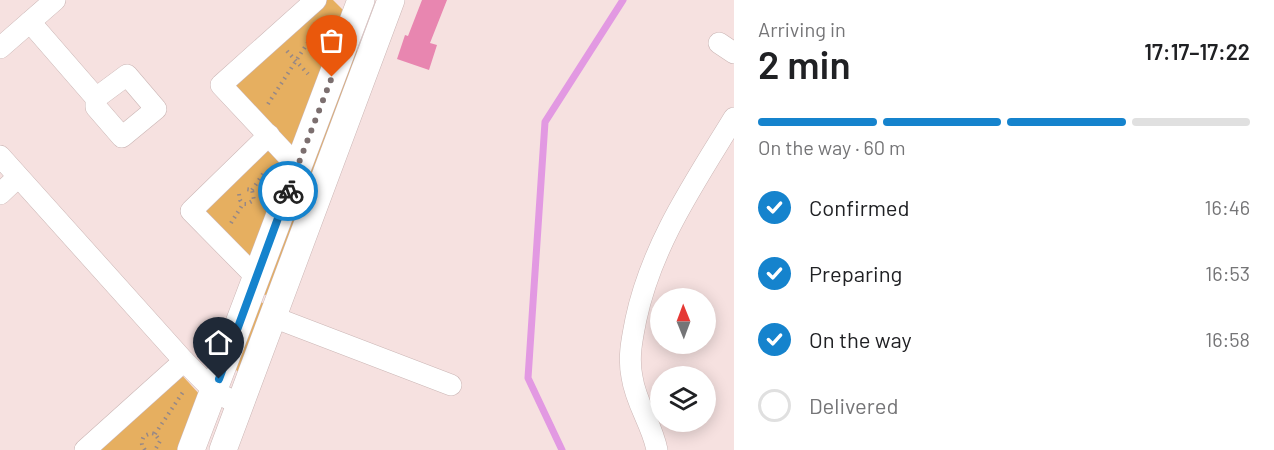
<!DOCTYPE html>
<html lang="en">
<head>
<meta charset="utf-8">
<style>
  :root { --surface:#fff; --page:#f2f2f2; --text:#202124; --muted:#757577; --line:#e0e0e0; --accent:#1583cd }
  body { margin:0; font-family:Barlow,sans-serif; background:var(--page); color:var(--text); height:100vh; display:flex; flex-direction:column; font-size:22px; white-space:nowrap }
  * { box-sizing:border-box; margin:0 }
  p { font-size:20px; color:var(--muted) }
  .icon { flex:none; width:33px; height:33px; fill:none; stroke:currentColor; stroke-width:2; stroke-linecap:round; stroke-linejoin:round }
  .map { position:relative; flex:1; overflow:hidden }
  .details { display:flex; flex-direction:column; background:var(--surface); width:540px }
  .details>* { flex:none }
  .needle { width:39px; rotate:359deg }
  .fabs { position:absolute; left:650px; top:288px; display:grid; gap:12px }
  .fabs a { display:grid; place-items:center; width:66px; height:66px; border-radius:50%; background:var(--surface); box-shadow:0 3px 15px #0003; font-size:30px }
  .pin { position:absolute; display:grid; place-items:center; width:51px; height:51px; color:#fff; margin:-62px -26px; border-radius:50% 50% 50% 0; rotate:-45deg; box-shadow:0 0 6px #0007 }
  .pin .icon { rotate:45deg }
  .courier { position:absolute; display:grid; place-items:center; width:60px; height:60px; margin:-30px; border:4px solid #1583cd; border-radius:50%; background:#fff; color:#222; box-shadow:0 2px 8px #0007 }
  .head em { font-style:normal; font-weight:600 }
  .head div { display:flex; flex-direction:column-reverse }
  .head { display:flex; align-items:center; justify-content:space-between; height:102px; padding:0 24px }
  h1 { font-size:39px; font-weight:600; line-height:45px }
  .bar { display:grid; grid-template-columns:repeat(4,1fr); gap:9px 6px; align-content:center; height:72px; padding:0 24px }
  .bar i { height:8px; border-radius:4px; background:var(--line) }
  .bar .selected { background:var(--accent) }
  .bar p { grid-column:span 4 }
  ol { padding:0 24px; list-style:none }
  li { display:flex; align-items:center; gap:18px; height:66px }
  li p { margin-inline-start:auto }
  li .icon { padding:6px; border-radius:50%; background:var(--accent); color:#fff; stroke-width:4 }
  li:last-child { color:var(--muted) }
  li i { width:33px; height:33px; border:3px solid var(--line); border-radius:50% }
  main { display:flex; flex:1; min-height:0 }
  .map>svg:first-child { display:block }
  .green { fill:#e6af60 }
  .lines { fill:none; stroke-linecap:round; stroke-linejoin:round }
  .stream { stroke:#e299e2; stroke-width:7 }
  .building { fill:#e886b0 }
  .minor-casing { stroke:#cbb6b5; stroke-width:22 }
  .tertiary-casing { stroke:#cbb6b5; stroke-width:28 }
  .path { stroke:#968887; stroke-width:4; stroke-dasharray:1.5 4.5; stroke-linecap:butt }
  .minor { stroke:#fff; stroke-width:21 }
  .tertiary { stroke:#fff; stroke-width:27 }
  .done { stroke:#7c6f6f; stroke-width:6; stroke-dasharray:0 10.8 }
  .route { stroke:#1583cd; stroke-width:8 }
</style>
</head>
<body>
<main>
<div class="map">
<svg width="734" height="450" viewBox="0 0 734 450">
  <rect width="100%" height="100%" fill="#f6e1e0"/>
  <g class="green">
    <path d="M 324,0 L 333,0 L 345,12 L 293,146 L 285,146 L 233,83 Z"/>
    <path d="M 354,47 L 360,54 L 311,181 L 303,178 Z"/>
    <path d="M 268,151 L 286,164 L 255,255 L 243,257 L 201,214 L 258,153 Z"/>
    <path d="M 299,190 L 307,193 L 269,296 L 260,293 Z"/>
    <path d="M 257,301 L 266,304 L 240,373 L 232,367 Z"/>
    <path d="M 179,372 L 201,396 L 180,450 L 93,450 Z"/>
  </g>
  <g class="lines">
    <path class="stream" d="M 562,450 L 528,378 L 545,122 L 623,0"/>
  </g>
  <path class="building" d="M 422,0 L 447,0 L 430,43 L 437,45 L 429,70 L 397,59 L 405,35 L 408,36 Z"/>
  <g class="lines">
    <g class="minor-casing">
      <g id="minor">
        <path d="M 30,22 L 96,98 L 96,107 L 122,137 L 156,109 L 127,75 L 96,98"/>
        <path d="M 719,43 L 734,53"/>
        <path d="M 0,48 L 55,0"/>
        <path d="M 0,156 L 184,361 L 214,391 L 240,405"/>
        <path d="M 297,166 L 221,85 L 316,0"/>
        <path d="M 0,194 L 18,177"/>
        <path d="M 256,277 L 191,211 L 269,135"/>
        <path d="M 273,317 L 451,385"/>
        <path d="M 85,450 L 184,361"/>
        <path d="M 657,450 C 652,424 636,404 632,377 C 628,357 632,339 636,319 C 652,244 695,182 734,118"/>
      </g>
    </g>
    <g class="tertiary-casing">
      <g id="tertiary">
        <path d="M 191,450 L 361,0"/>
        <path d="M 223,450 L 391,0"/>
      </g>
    </g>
    <g class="path">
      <path d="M 287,51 L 308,74"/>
      <path d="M 268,104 L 316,30"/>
      <path d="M 252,190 L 265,171"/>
      <path d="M 239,194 L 240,200 L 243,204"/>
      <path d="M 231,223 L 243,204 L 247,204 L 254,200 L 252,190 L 245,189"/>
      <path d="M 155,434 L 183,392"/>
      <path d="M 145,450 C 141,445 141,442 144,436 L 151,433 L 155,434 L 160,441 L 155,450"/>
    </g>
    <use href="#minor" class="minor"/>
    <use href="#tertiary" class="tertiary"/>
  </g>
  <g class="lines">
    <path class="done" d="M 288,191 L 332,77"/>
    <path class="route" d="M 219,379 L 288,191"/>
  </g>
</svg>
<div class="fabs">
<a><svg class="needle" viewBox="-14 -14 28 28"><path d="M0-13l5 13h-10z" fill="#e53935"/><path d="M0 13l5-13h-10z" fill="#757577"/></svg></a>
<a><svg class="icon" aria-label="layers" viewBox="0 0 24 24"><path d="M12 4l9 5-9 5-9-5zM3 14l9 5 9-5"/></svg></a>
</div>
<div class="pin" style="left:332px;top:77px;background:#ea580c"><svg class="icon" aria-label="bag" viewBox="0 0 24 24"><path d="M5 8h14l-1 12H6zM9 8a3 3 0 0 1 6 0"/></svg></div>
<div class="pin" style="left:219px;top:379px;background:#1f2937"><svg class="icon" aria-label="home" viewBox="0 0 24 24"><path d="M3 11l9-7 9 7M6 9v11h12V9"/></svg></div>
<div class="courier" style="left:288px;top:191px"><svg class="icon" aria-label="bike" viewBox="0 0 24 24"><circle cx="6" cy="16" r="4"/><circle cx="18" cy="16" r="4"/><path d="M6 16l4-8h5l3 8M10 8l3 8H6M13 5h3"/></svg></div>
</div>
<section class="details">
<div class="head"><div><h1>2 min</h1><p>Arriving in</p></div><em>17:17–17:22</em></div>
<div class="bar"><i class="selected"></i><i class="selected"></i><i class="selected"></i><i></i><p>On the way · 60 m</p></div>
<ol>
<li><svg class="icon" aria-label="check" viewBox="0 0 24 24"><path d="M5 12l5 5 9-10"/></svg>Confirmed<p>16:46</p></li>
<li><svg class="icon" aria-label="check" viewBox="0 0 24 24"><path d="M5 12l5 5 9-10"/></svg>Preparing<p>16:53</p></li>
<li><svg class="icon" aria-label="check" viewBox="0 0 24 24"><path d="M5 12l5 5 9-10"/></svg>On the way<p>16:58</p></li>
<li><i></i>Delivered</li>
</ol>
</section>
</main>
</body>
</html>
